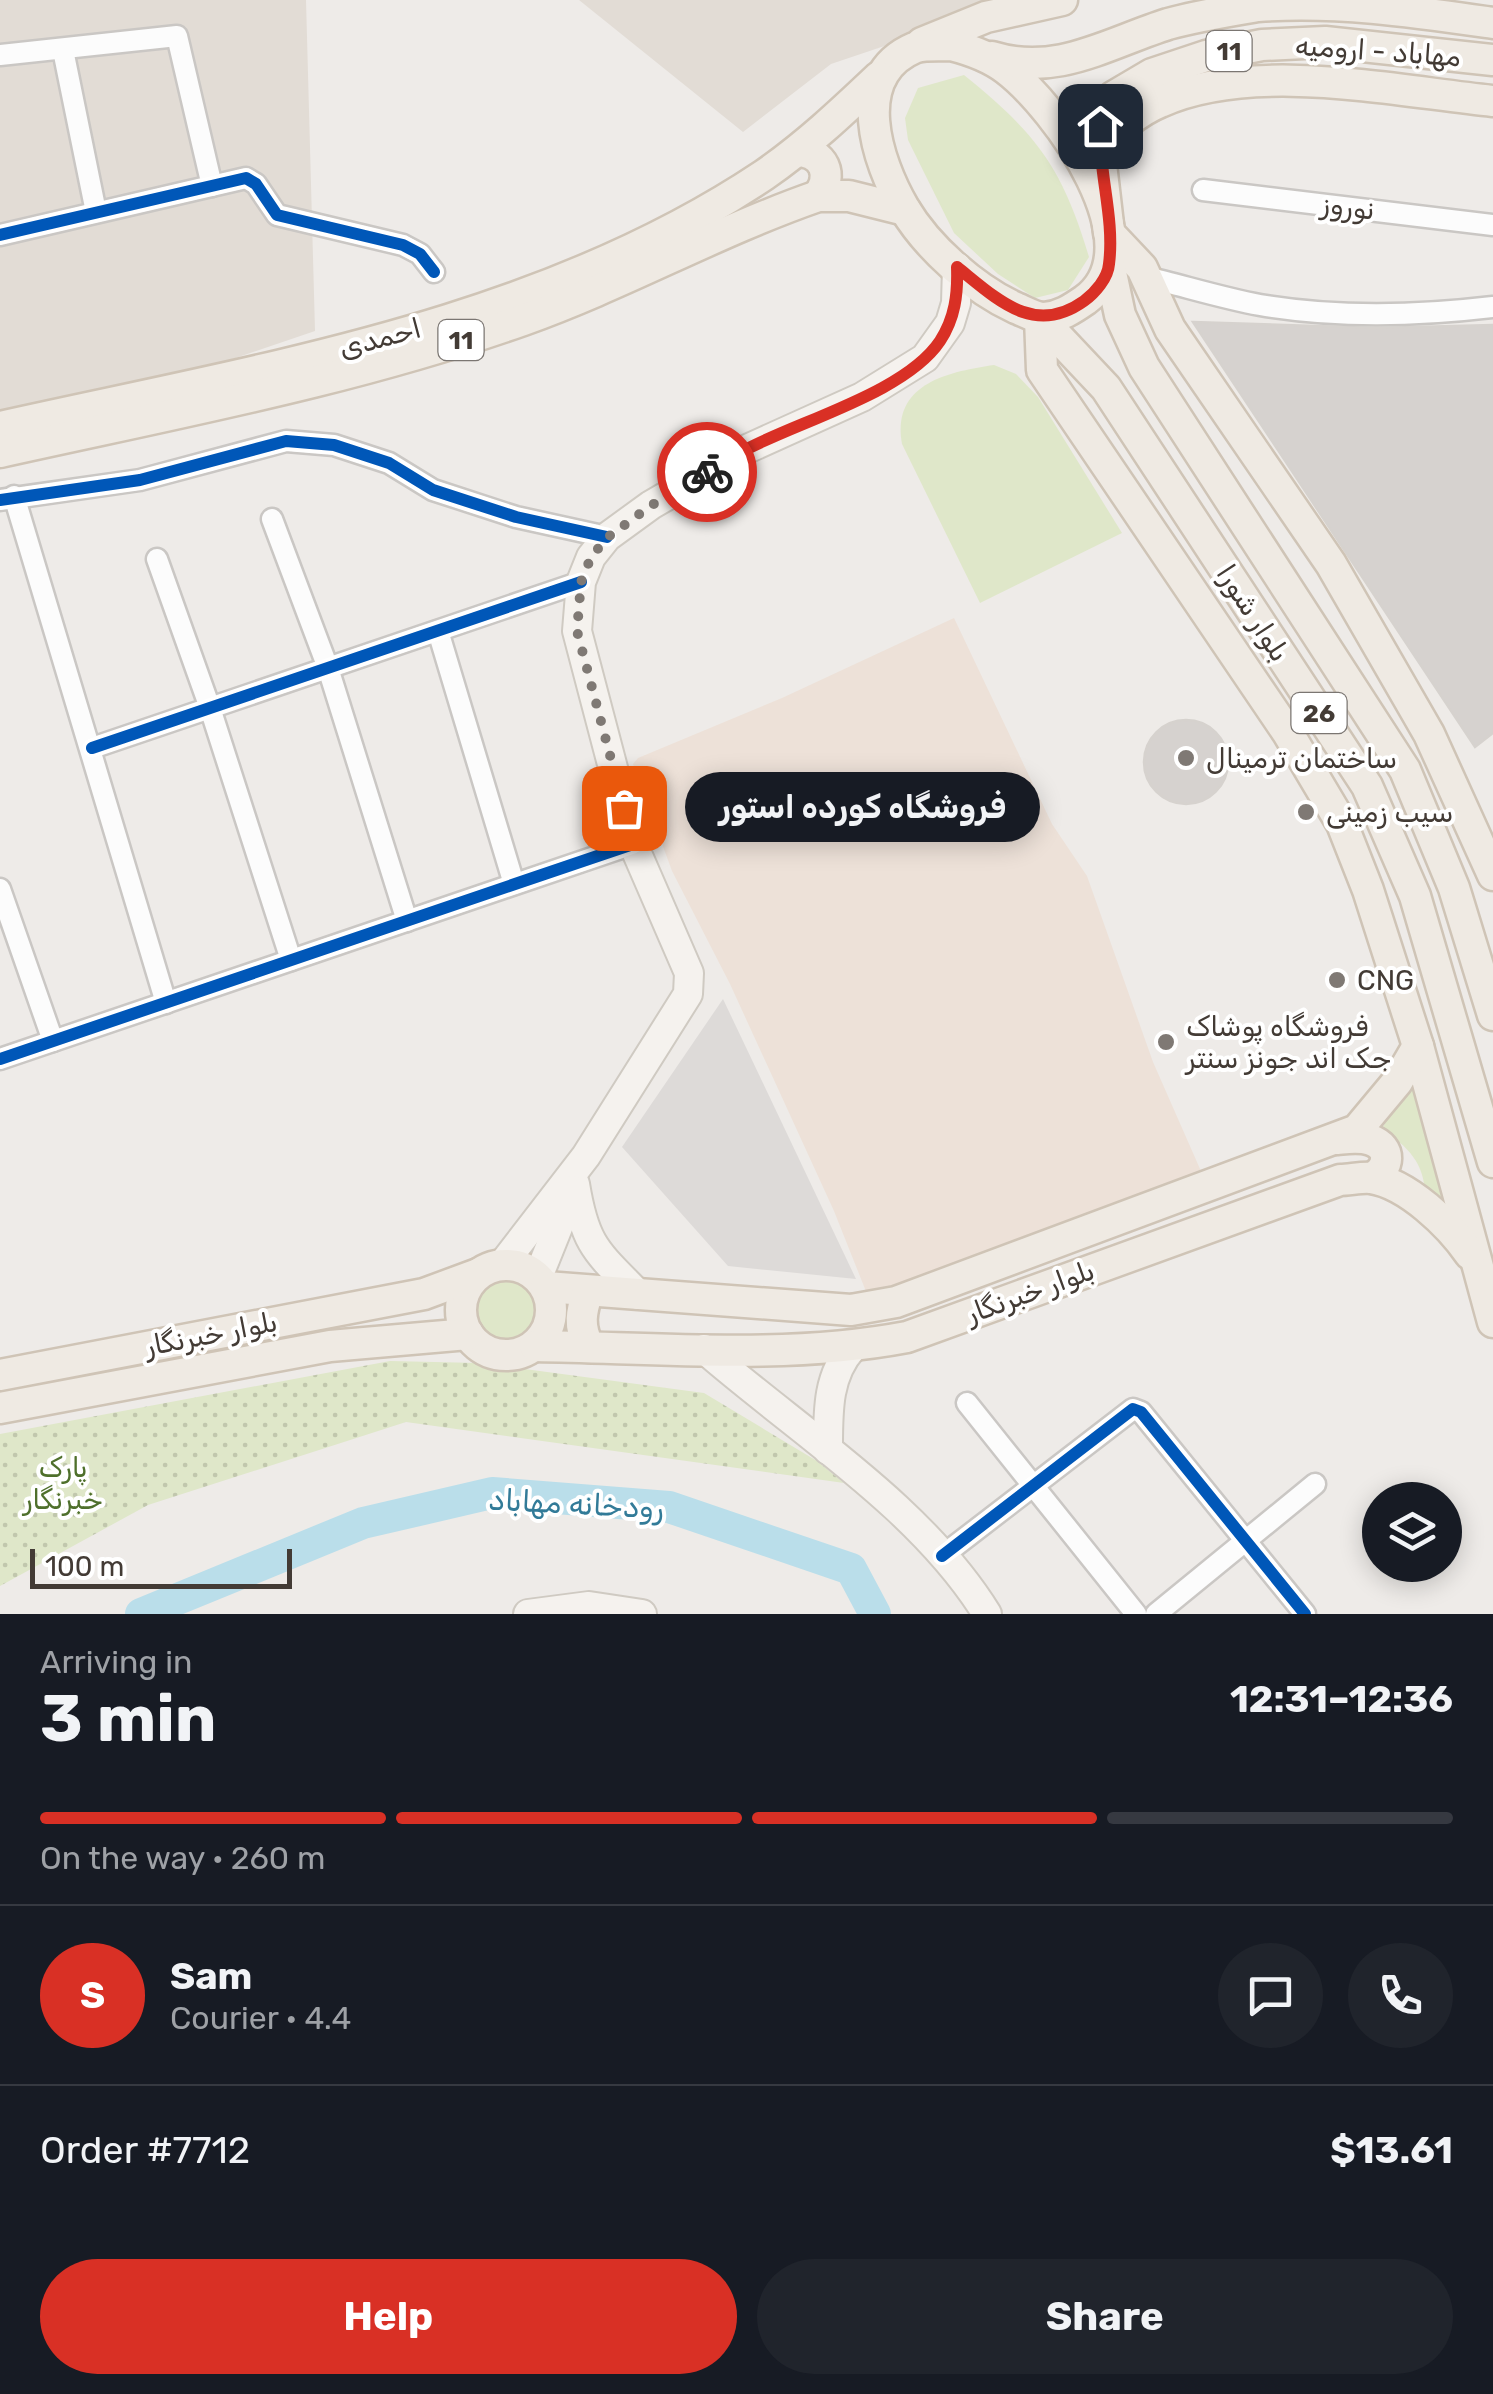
<!DOCTYPE html>
<html lang="en">
<head>
<meta charset="utf-8">
<style>
  :root { --surface:#171b24; --page:#20242c; --text:#f1f3f6; --muted:#9ea1a6; --line:#363941; --accent:#d93025 }
  body { margin:0; font-family:Rubik,"Noto Naskh Arabic",sans-serif; background:var(--page); color:var(--text); height:100vh; display:flex; flex-direction:column; font-size:38px; white-space:nowrap }
  * { box-sizing:border-box; margin:0 }
  p { font-size:32px; color:var(--muted) }
  .icon { flex:none; width:55px; height:55px; fill:none; stroke:currentColor; stroke-width:2; stroke-linecap:round; stroke-linejoin:round }
  .map { position:relative; height:1614px; overflow:hidden }
  .drawer { display:flex; flex-direction:column; background:var(--surface); flex:1 }
  .drawer>* { flex:none }
  .buttons { position:absolute; left:1362px; top:1482px; display:grid; gap:20px }
  .buttons a { display:grid; place-items:center; width:100px; height:100px; border-radius:50%; background:var(--surface); box-shadow:0 5px 25px #0003; font-size:50px }
  .scale { position:absolute; left:30px; bottom:25px; width:262px; box-sizing:border-box; padding-left:10px; border:5px solid #433b35; border-top:0; font-size:28px; line-height:35px; white-space:nowrap; color:#433b35; -webkit-text-stroke:8px #fff; paint-order:stroke }
  .pin { position:absolute; display:grid; place-items:center; width:85px; height:85px; color:#fff; margin:-42px; border-radius:20px; box-shadow:0 5px 15px #0006 }
  .courier { position:absolute; display:grid; place-items:center; width:100px; height:100px; margin:-50px; border:8px solid #d93025; border-radius:50%; background:#fff; color:#222; box-shadow:0 2px 12px #0007 }
  .bubble { position:absolute; height:70px; border-radius:35px; background:var(--surface); box-shadow:0 5px 25px #0003; font-size:32px; font-weight:700; line-height:70px; text-align:center }
  .head em { font-style:normal; font-weight:700 }
  .head div { display:flex; flex-direction:column-reverse }
  .head { display:flex; align-items:center; justify-content:space-between; height:170px; padding:0 40px }
  h1 { font-size:65px; font-weight:700; line-height:75px }
  .bar { display:grid; grid-template-columns:repeat(4,1fr); gap:15px 10px; align-content:center; height:120px; padding:0 40px }
  .bar i { height:12px; border-radius:8px; background:var(--line) }
  .bar .selected { background:var(--accent) }
  .bar p { grid-column:span 4 }
  .line { display:flex; align-items:center; gap:25px; padding:0 40px; border-top:2px solid var(--line) }
  .line div { flex:1 }
  .round { display:grid; place-items:center; flex:none; width:105px; height:105px; border-radius:52px; background:var(--page) }
  .cta { display:flex; gap:20px; margin-top:auto; padding:20px 40px }
  .cta a { flex:1; height:115px; border-radius:60px; background:var(--accent); color:#fff; font-size:40px; font-weight:700; line-height:115px; text-align:center }
  .cta a+a { background:var(--page); color:var(--text) }
  .map>svg:first-child { display:block }
  .residential { fill:#e2dcd5 }
  .commercial { fill:#ede1d8 }
  .green { fill:#dfe7c9 }
  .park { fill:url(#park-dots) }
  .parking { fill:#dddad8 }
  .lines { fill:none; stroke-linecap:round; stroke-linejoin:round }
  .river { stroke:#badeea; stroke-width:32 }
  .building { fill:#d6d2cf; stroke:#d6d2ce; stroke-width:2.5 }
  .street-casing { stroke:#cac7c4; stroke-width:25 }
  .secondary-casing { stroke:#cfcac2; stroke-width:32 }
  .primary-casing { stroke:#cfc4b6; stroke-width:35 }
  .street { stroke:#fcfcfc; stroke-width:20 }
  .secondary { stroke:#f5f2ee; stroke-width:28 }
  .primary { stroke:#efeae3; stroke-width:30 }
  .cycleway-casing { stroke:#fff; stroke-width:19 }
  .cycleway { stroke:#0057b8; stroke-width:12 }
  .done { stroke:#7f7974; stroke-width:10; stroke-dasharray:0 18 }
  .route { stroke:#d93025; stroke-width:12 }
  .poi-dot { fill:#7f7974; stroke:#fff; stroke-width:4 }
  .labels { text-anchor:middle; dominant-baseline:central; stroke-width:8; stroke-linejoin:round; paint-order:stroke }
  .shield { fill:#fff; stroke:#7b7672; stroke-width:2.5 }
  .shield-label { font-size:25px; font-weight:bold; fill:#433b35 }
  .street-label { font-size:28px; fill:#433b35; stroke:#fff }
  .poi-label { font-size:28px; fill:#433b35; stroke:#fff; text-anchor:start }
  .park-label { font-size:28px; fill:#4f702c; stroke:#fff }
  .water-label { font-size:30px; font-style:italic; fill:#327b98; stroke:#fff }
</style>
</head>
<body>
<div class="map">
<svg width="1493" height="1614" viewBox="0 0 1493 1614">
  <defs>
    <pattern id="park-dots" width="8" height="8" patternUnits="userSpaceOnUse" patternTransform="scale(2.5)"><rect width="8" height="8" fill="#dfe7c9"/><path d="M2 2h.1M6 6h.1" fill="none" stroke="#c1c7ad" stroke-width="1.8" stroke-linecap="round"/></pattern>
  </defs>
  <rect width="100%" height="100%" fill="#eeebe8"/>
  <g class="residential">
    <path d="M 0,0 L 306,0 L 315,331 L 0,438 Z"/>
    <path d="M 579,0 L 1021,0 L 831,64 L 743,132 Z"/>
  </g>
  <path class="commercial" d="M 954,618 L 1052,824 L 1087,876 L 1153,1062 L 1204,1178 L 869,1299 L 834,1211 L 730,984 L 672,871 L 633,764 L 638,758 L 782,698 Z"/>
  <g class="green">
    <path d="M 964,75 C 1037,134 1062,167 1089,257 L 1068,290 L 1035,298 L 998,274 L 954,233 L 908,140 L 905,118 L 918,88 Z"/>
    <path d="M 994,365 L 1016,374 L 1038,397 L 1122,533 L 980,603 L 902,444 C 891,384 947,372 994,365 Z"/>
    <path d="M 1409,1077 L 1454,1221 L 1425,1196 C 1425,1163 1408,1147 1382,1129 Z"/>
    <circle cx="506" cy="1310" r="29"/>
  </g>
  <path class="park" d="M 390,1361 L 479,1363 L 704,1393 L 817,1461 L 844,1483 L 406,1422 L 148,1505 L 0,1586 L 0,1434 Z"/>
  <path class="parking" d="M 723,999 L 856,1279 L 728,1266 L 622,1147 Z"/>
  <g class="lines">
    <path class="river" d="M 141,1614 L 363,1523 L 492,1493 L 669,1507 L 851,1569 L 875,1614"/>
  </g>
  <g class="building">
    <path d="M 1193,322 L 1376,328 L 1493,325 L 1493,733 L 1475,747 Z"/>
    <circle cx="1186" cy="762" r="42"/>
  </g>
  <g class="lines">
    <g class="street-casing">
      <g id="street">
        <path d="M 63,50 L 96,212"/>
        <path d="M 0,55 L 177,36 L 212,186"/>
        <path d="M 1203,190 L 1493,225"/>
        <path d="M 0,235 L 246,178 L 256,184 L 277,215 L 403,245 L 420,254 L 434,272"/>
        <path d="M 1146,277 C 1184,286 1222,298 1260,305 C 1336,318 1417,316 1493,307"/>
        <path d="M 14,496 L 166,1003"/>
        <path d="M 0,500 L 140,480 L 286,441 L 334,445 L 389,463 L 433,490 L 516,517 L 607,537"/>
        <path d="M 272,519 L 328,668 L 407,921"/>
        <path d="M 157,559 L 210,708 L 291,960"/>
        <path d="M 438,631 L 514,884"/>
        <path d="M 92,748 L 581,582"/>
        <path d="M 0,889 L 53,1041"/>
        <path d="M 0,1059 L 633,844"/>
        <path d="M 967,1403 L 1136,1614"/>
        <path d="M 942,1556 L 1133,1409 L 1141,1412 L 1305,1614"/>
        <path d="M 1156,1614 L 1315,1484"/>
      </g>
    </g>
    <g class="secondary-casing">
      <g id="secondary">
        <path d="M 575,1184 C 585,1246 597,1252 639,1295"/>
        <path d="M 502,1265 L 586,1156 L 688,994 L 689,973 L 633,844 L 577,631 L 581,582 L 591,557 L 607,537 L 651,505 L 747,449 L 862,397 L 925,358 L 950,323 L 956,303 L 957,267"/>
        <path d="M 538,1277 L 573,1190"/>
        <path d="M 704,1349 C 798,1431 921,1507 987,1614"/>
        <path d="M 828,1450 C 828,1412 827,1375 853,1347"/>
        <path d="M 528,1614 L 589,1606 L 642,1614"/>
      </g>
    </g>
    <g class="primary-casing">
      <g id="primary">
        <path d="M 922,43 L 986,17 L 1062,0"/>
        <path d="M 951,45 C 971,50 990,57 1006,69 C 1056,107 1158,247 1085,300 C 1072,309 1060,317 1044,318 C 1035,318 1024,311 1016,308 C 974,289 927,247 904,208 C 877,162 848,76 914,48 C 924,44 940,46 951,45 Z"/>
        <path d="M 992,57 C 1057,77 1108,43 1168,24 C 1197,16 1228,11 1258,6 C 1336,0 1416,12 1493,23"/>
        <path d="M 1493,60 L 1325,42 L 1262,45 L 1206,56 L 1152,74 L 1113,97 L 1104,110 L 1099,147 L 1109,233 L 1142,268 L 1170,329 L 1331,564 L 1429,734 L 1493,875"/>
        <path d="M 1099,147 C 1118,129 1136,112 1160,102 C 1253,60 1394,91 1493,101"/>
        <path d="M 797,151 C 824,152 834,175 818,196"/>
        <path d="M 1110,268 L 1120,315 L 1144,367 L 1405,770 L 1454,888 L 1493,1015"/>
        <path d="M 1040,318 L 1042,370 L 1288,733 L 1342,824 L 1368,890 L 1418,1046 L 1493,1322"/>
        <path d="M 1040,318 L 1106,388 L 1367,786 L 1415,896 L 1493,1162"/>
        <path d="M 0,427 C 259,369 538,326 764,175 C 806,146 842,112 879,77"/>
        <path d="M 0,452 C 175,413 354,380 523,320 C 624,284 717,231 818,196 L 849,196 L 905,210"/>
        <path d="M 1337,1139 C 1348,1138 1360,1136 1371,1140 C 1392,1148 1390,1168 1372,1178"/>
        <circle cx="506" cy="1310" r="45"/>
        <path d="M 546,1287 L 851,1310 L 896,1302 L 1357,1130 L 1397,1082 L 1418,1046"/>
        <path d="M 588,1291 C 581,1312 578,1326 589,1347"/>
        <path d="M 535,1346 C 659,1348 785,1360 907,1337 L 1340,1180 C 1349,1180 1362,1177 1371,1178 C 1408,1184 1450,1225 1470,1254"/>
        <path d="M 0,1375 L 424,1294 L 478,1274"/>
        <path d="M 0,1408 L 330,1346 L 468,1334"/>
      </g>
    </g>
    <use href="#street" class="street"/>
    <use href="#secondary" class="secondary"/>
    <use href="#primary" class="primary"/>
    <g class="cycleway-casing">
      <g id="cycleway">
        <path d="M 0,235 L 246,178 L 256,184 L 277,215 L 403,245 L 420,254 L 434,272"/>
        <path d="M 0,500 L 140,480 L 286,441 L 334,445 L 389,463 L 433,490 L 516,517 L 607,537"/>
        <path d="M 92,748 L 581,582"/>
        <path d="M 0,1059 L 633,844"/>
        <path d="M 942,1556 L 1133,1409 L 1141,1412 L 1305,1614"/>
      </g>
    </g>
    <use href="#cycleway" class="cycleway"/>
  </g>
  <g class="lines">
    <path class="done" d="M 624,808 L 577,631 L 581,582 L 591,557 L 608,537 L 652,505 L 707,472"/>
    <path class="route" d="M 707,472 C 720,464 733,456 747,449 C 802,420 906,392 940,341 C 955,318 958,294 957,267 C 997,299 1034,337 1084,301 C 1095,293 1108,278 1109,264 C 1115,218 1098,171 1100,126"/>
  </g>
  <g class="poi-dot">
    <circle cx="1186" cy="758" r="10"/>
    <circle cx="1306" cy="812" r="10"/>
    <circle cx="1337" cy="980" r="10"/>
    <circle cx="1166" cy="1042" r="10"/>
  </g>
  <g class="labels">
    <g class="shield">
      <rect x="1206.5" y="31" width="45" height="40" rx="8"/>
      <rect x="438.5" y="320" width="45" height="40" rx="8"/>
      <rect x="1291.5" y="693" width="55" height="40" rx="8"/>
    </g>
    <g class="shield-label">
      <text x="1229" y="51">11</text>
      <text x="461" y="340">11</text>
      <text x="1319" y="713">26</text>
    </g>
    <g class="street-label">
      <text transform="translate(1378 51) rotate(4)">مهاباد - ارومیه</text>
      <text transform="translate(1348 207) rotate(7)">نوروز</text>
      <text transform="translate(380 338) rotate(-15)">احمدی</text>
      <text transform="translate(1253 613) rotate(57)">بلوار شورا</text>
      <text transform="translate(1030 1292) rotate(-20)">بلوار خبرنگار</text>
      <text transform="translate(211 1334) rotate(-11)">بلوار خبرنگار</text>
    </g>
    <g class="poi-label">
      <text x="1206" y="758">ساختمان ترمینال</text>
      <text x="1326" y="812">سیب زمینی</text>
      <text x="1357" y="980">CNG</text>
      <text x="1186" y="1026">فروشگاه پوشاک<tspan x="1186" dy="32">جک اند جونز سنتر</tspan></text>
    </g>
    <g class="park-label">
      <text x="63" y="1467">پارک<tspan x="63" dy="32">خبرنگار</tspan></text>
    </g>
    <g class="water-label">
      <text transform="translate(576 1504) rotate(3)">رودخانه مهاباد</text>
    </g>
  </g>
</svg>
<div class="buttons">
<a><svg class="icon" aria-label="layers" viewBox="0 0 24 24"><path d="M12 4l9 5-9 5-9-5zM3 14l9 5 9-5"/></svg></a>
</div>
<div class="scale">100 m</div>
<div class="pin" style="left:624px;top:808px;background:#ea580c"><svg class="icon" aria-label="bag" viewBox="0 0 24 24"><path d="M5 8h14l-1 12H6zM9 8a3 3 0 0 1 6 0"/></svg></div>
<div class="pin" style="left:1100px;top:126px;background:#1f2937"><svg class="icon" aria-label="home" viewBox="0 0 24 24"><path d="M3 11l9-7 9 7M6 9v11h12V9"/></svg></div>
<div class="courier" style="left:707px;top:472px"><svg class="icon" aria-label="bike" viewBox="0 0 24 24"><circle cx="6" cy="16" r="4"/><circle cx="18" cy="16" r="4"/><path d="M6 16l4-8h5l3 8M10 8l3 8H6M13 5h3"/></svg></div>
<div class="bubble" style="left:685px;top:772px;width:355px">فروشگاه کورده استور</div>
</div>
<section class="drawer">
<div class="head"><div><h1>3 min</h1><p>Arriving in</p></div><em>12:31–12:36</em></div>
<div class="bar"><i class="selected"></i><i class="selected"></i><i class="selected"></i><i></i><p>On the way · 260 m</p></div>
<div class="line" style="height:180px"><b class="round" style="background:var(--accent);color:#fff">S</b><div><b>Sam</b><p>Courier · 4.4</p></div><a class="round"><svg class="icon" aria-label="chat" viewBox="0 0 24 24"><path d="M4 5h16v11H9l-5 4z"/></svg></a><a class="round"><svg class="icon" aria-label="phone" viewBox="0 0 24 24"><path d="M5 4h4l2 5-3 2q2 4 5 5l2-3 5 2v4C11 20 4 13 5 4z"/></svg></a></div>
<div class="line" style="height:130px"><div>Order #7712</div><b>$13.61</b></div>
<div class="cta"><a>Help</a><a>Share</a></div>
</section>
</body>
</html>
